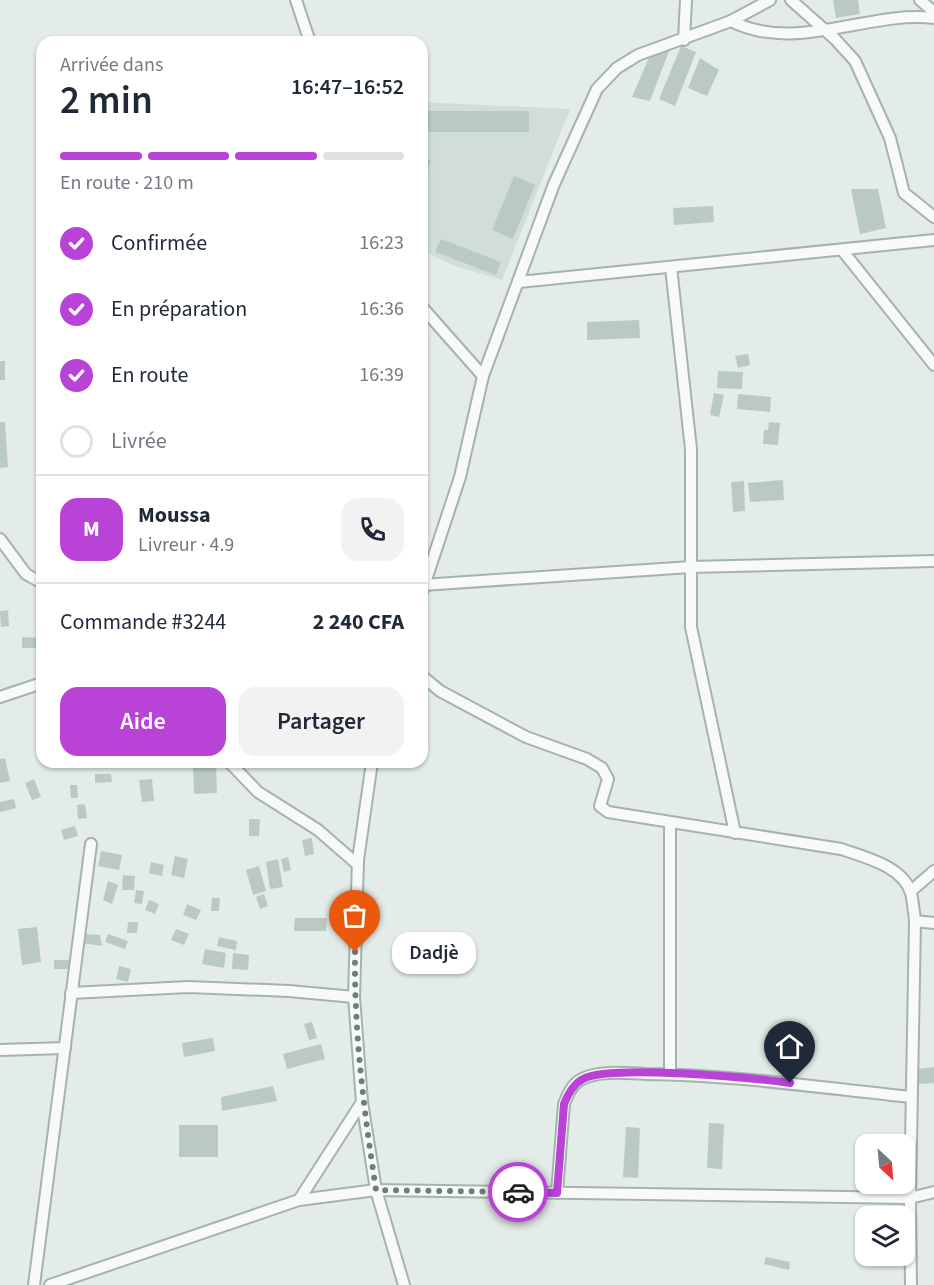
<!DOCTYPE html>
<html lang="fr">
<head>
<meta charset="utf-8">
<style>
  :root { --surface:#fff; --page:#f2f2f3; --text:#1f2937; --muted:#747a83; --line:#e0e1e3; --accent:#b942d7 }
  body { margin:0; font-family:"Source Sans 3",sans-serif; background:var(--page); color:var(--text); height:100vh; display:flex; flex-direction:column; font-size:22px; white-space:nowrap }
  * { box-sizing:border-box; margin:0 }
  p { font-size:20px; color:var(--muted) }
  .icon { flex:none; width:33px; height:33px; fill:none; stroke:currentColor; stroke-width:2; stroke-linecap:round; stroke-linejoin:round }
  .map { position:relative; flex:1; overflow:hidden }
  .panel { position:absolute; left:36px; top:36px; width:392px; height:732px; display:flex; flex-direction:column; background:var(--surface); border-radius:18px; box-shadow:0 2px 4px #0004 }
  .panel>* { flex:none }
  .needle { width:39px; rotate:154deg }
  .controls { position:absolute; left:855px; top:1134px; display:grid; gap:12px }
  .controls a { display:grid; place-items:center; width:60px; height:60px; border-radius:12px; background:var(--surface); box-shadow:0 2px 4px #0004; font-size:30px }
  .pin { position:absolute; display:grid; place-items:center; width:51px; height:51px; color:#fff; margin:-62px -26px; border-radius:50% 50% 50% 0; rotate:-45deg; box-shadow:0 0 6px #0007 }
  .pin .icon { rotate:45deg }
  .courier { position:absolute; display:grid; place-items:center; width:60px; height:60px; margin:-30px; border:4px solid #b942d7; border-radius:50%; background:#fff; color:#222; box-shadow:0 2px 8px #0007 }
  .bubble { position:absolute; height:42px; border-radius:18px; background:var(--surface); box-shadow:0 2px 4px #0004; font-size:20px; font-weight:600; line-height:42px; text-align:center }
  .head em { font-style:normal; font-weight:600 }
  .head div { display:flex; flex-direction:column-reverse }
  .head { display:flex; align-items:center; justify-content:space-between; height:102px; padding:0 24px }
  h1 { font-size:39px; font-weight:600; line-height:45px }
  .bar { display:grid; grid-template-columns:repeat(4,1fr); gap:9px 6px; align-content:center; height:72px; padding:0 24px }
  .bar i { height:8px; border-radius:4px; background:var(--line) }
  .bar .current { background:var(--accent) }
  .bar p { grid-column:span 4 }
  .line { display:flex; align-items:center; gap:15px; padding:0 24px; border-top:2px solid var(--line) }
  .line div { flex:1 }
  .round { display:grid; place-items:center; flex:none; width:63px; height:63px; border-radius:18px; background:var(--page) }
  ol { padding:0 24px; list-style:none }
  li { display:flex; align-items:center; gap:18px; height:66px }
  li p { margin-inline-start:auto }
  li .icon { padding:6px; border-radius:50%; background:var(--accent); color:#fff; stroke-width:4 }
  li:last-child { color:var(--muted) }
  li i { width:33px; height:33px; border:3px solid var(--line); border-radius:50% }
  .button { display:flex; gap:12px; margin-top:auto; padding:12px 24px }
  .button a { flex:1; height:69px; border-radius:18px; background:var(--accent); color:#fff; font-size:24px; font-weight:600; line-height:69px; text-align:center }
  .button a+a { background:var(--page); color:var(--text) }
  .map>svg:first-child { display:block }
  .built { fill:#d1ded8 }
  .building { fill:#bacac3 }
  .lines { fill:none; stroke-linecap:round; stroke-linejoin:round }
  .street-casing { stroke:#a4b4ad; stroke-width:14 }
  .street { stroke:#f7faf9; stroke-width:10 }
  .done { stroke:#6b8077; stroke-width:6; stroke-dasharray:0 10.8 }
  .route { stroke:#b942d7; stroke-width:8 }
</style>
</head>
<body>
<div class="map">
<svg width="934" height="1285" viewBox="0 0 934 1285">
  <rect width="100%" height="100%" fill="#e3ece8"/>
  <path class="built" d="M 422,102 L 570,109 L 502,280 L 455,266 L 422,251 Z"/>
  <g class="building">
    <path d="M 833,0 L 858,0 L 860,14 L 836,18 Z"/>
    <path d="M 681,46 L 696,52 L 675,106 L 659,99 Z"/>
    <path d="M 669,51 L 650,101 L 632,97 L 651,53 Z"/>
    <path d="M 700,58 L 719,70 L 707,96 L 688,88 Z"/>
    <rect x="422" y="111" width="107" height="21"/>
    <path d="M 422,157 L 431,161 L 422,185 Z"/>
    <path d="M 514,176 L 535,185 L 513,239 L 492,230 Z"/>
    <path d="M 851,189 L 878,189 L 886,228 L 860,234 Z"/>
    <path d="M 713,206 L 714,222 L 674,225 L 673,208 Z"/>
    <path d="M 441,239 L 501,262 L 496,275 L 435,252 Z"/>
    <path d="M 639,320 L 640,338 L 587,340 L 587,322 Z"/>
    <path d="M 748,354 L 750,365 L 738,368 L 735,356 Z"/>
    <rect x="0" y="361" width="5" height="19"/>
    <path d="M 718,371 L 743,372 L 742,389 L 717,388 Z"/>
    <path d="M 714,393 L 724,395 L 719,417 L 710,415 Z"/>
    <path d="M 738,394 L 771,397 L 770,412 L 737,409 Z"/>
    <path d="M 0,422 L 5,422 L 8,467 L 0,468 Z"/>
    <path d="M 769,422 L 780,423 L 778,445 L 763,444 L 764,430 L 768,430 Z"/>
    <path d="M 783,480 L 784,500 L 750,502 L 748,483 Z"/>
    <path d="M 744,481 L 745,511 L 733,512 L 731,482 Z"/>
    <path d="M 8,610 L 9,626 L 1,627 L 0,611 Z"/>
    <path d="M 22,637 L 41,638 L 41,648 L 22,648 Z"/>
    <path d="M 5,758 L 10,781 L 0,783 L 0,759 Z"/>
    <path d="M 216,764 L 217,793 L 194,794 L 193,765 Z"/>
    <path d="M 95,774 L 111,774 L 112,782 L 95,783 Z"/>
    <path d="M 34,779 L 41,797 L 32,800 L 25,783 Z"/>
    <path d="M 152,779 L 154,801 L 142,802 L 139,780 Z"/>
    <path d="M 70,785 L 77,785 L 78,798 L 71,798 Z"/>
    <path d="M 14,799 L 16,808 L 0,812 L 0,802 Z"/>
    <path d="M 85,804 L 87,818 L 78,819 L 77,805 Z"/>
    <path d="M 249,819 L 260,819 L 259,836 L 249,836 Z"/>
    <path d="M 75,826 L 78,836 L 64,840 L 61,830 Z"/>
    <path d="M 312,838 L 314,854 L 305,856 L 302,840 Z"/>
    <path d="M 101,851 L 122,855 L 119,870 L 98,866 Z"/>
    <path d="M 175,856 L 188,859 L 184,878 L 171,875 Z"/>
    <path d="M 288,857 L 291,870 L 284,872 L 281,859 Z"/>
    <path d="M 278,859 L 283,887 L 270,889 L 266,862 Z"/>
    <path d="M 151,862 L 164,865 L 162,876 L 149,873 Z"/>
    <path d="M 259,866 L 266,891 L 253,895 L 246,870 Z"/>
    <path d="M 123,875 L 135,876 L 134,890 L 122,890 Z"/>
    <path d="M 108,881 L 118,885 L 112,904 L 103,900 Z"/>
    <path d="M 136,890 L 144,891 L 142,904 L 134,903 Z"/>
    <path d="M 264,894 L 268,906 L 260,909 L 256,897 Z"/>
    <path d="M 212,898 L 220,898 L 219,911 L 211,911 Z"/>
    <path d="M 149,900 L 159,904 L 155,914 L 145,910 Z"/>
    <path d="M 187,904 L 201,910 L 196,920 L 183,915 Z"/>
    <path d="M 295,918 L 327,918 L 326,931 L 294,931 Z"/>
    <path d="M 128,922 L 138,922 L 137,933 L 127,933 Z"/>
    <path d="M 37,927 L 41,962 L 22,965 L 18,929 Z"/>
    <path d="M 176,929 L 189,934 L 184,945 L 171,940 Z"/>
    <path d="M 84,934 L 100,935 L 102,946 L 82,943 Z"/>
    <path d="M 108,934 L 128,941 L 125,949 L 105,942 Z"/>
    <path d="M 219,937 L 237,941 L 236,950 L 217,946 Z"/>
    <path d="M 205,949 L 226,953 L 224,968 L 202,964 Z"/>
    <path d="M 233,953 L 249,955 L 248,970 L 232,969 Z"/>
    <path d="M 54,960 L 69,960 L 68,969 L 54,969 Z"/>
    <path d="M 119,966 L 131,969 L 128,982 L 116,979 Z"/>
    <path d="M 312,1022 L 317,1038 L 309,1040 L 304,1024 Z"/>
    <path d="M 213,1038 L 215,1051 L 184,1057 L 182,1043 Z"/>
    <path d="M 321,1044 L 325,1059 L 287,1069 L 283,1054 Z"/>
    <path d="M 934,1067 L 934,1083 L 918,1084 L 917,1069 Z"/>
    <path d="M 273,1086 L 277,1101 L 222,1111 L 221,1097 Z"/>
    <path d="M 709,1123 L 724,1124 L 722,1169 L 707,1168 Z"/>
    <rect x="179" y="1125" width="39" height="32"/>
    <path d="M 626,1127 L 640,1128 L 638,1178 L 623,1177 Z"/>
    <path d="M 766,1257 L 790,1262 L 789,1270 L 764,1264 Z"/>
  </g>
  <g class="lines">
    <g class="street-casing">
      <g id="street">
        <path d="M 296,0 L 310,42"/>
        <path d="M 791,0 L 835,39 L 855,61 L 890,138 L 904,193 L 934,217"/>
        <path d="M 920,0 L 934,12"/>
        <path d="M 731,21 C 796,54 869,10 934,18"/>
        <path d="M 684,40 L 686,0"/>
        <path d="M 842,250 L 934,365"/>
        <path d="M 671,267 L 691,449 L 691,627 L 735,833"/>
        <path d="M 519,282 L 934,240"/>
        <path d="M 422,307 L 483,376"/>
        <path d="M 0,539 L 26,574 L 42,583"/>
        <path d="M 422,585 L 691,567 L 934,561"/>
        <path d="M 422,592 L 460,477 L 483,376 L 554,184 L 597,89 L 617,68 L 638,55 L 731,21 L 770,0"/>
        <path d="M 422,676 L 440,691 L 526,737 L 587,759 L 602,768 L 608,779 L 600,806 L 608,812 L 841,849 C 864,857 903,866 911,893 C 913,902 914,912 915,921 L 910,1198 L 934,1192"/>
        <path d="M 0,697 L 42,683"/>
        <path d="M 229,762 L 258,792 L 318,830 L 357,864"/>
        <path d="M 372,762 L 358,860 L 354,997 L 362,1102 L 376,1190 L 404,1285"/>
        <path d="M 911,891 L 934,871"/>
        <path d="M 915,921 L 934,923"/>
        <path d="M 71,993 L 188,987 L 289,991 L 354,997"/>
        <path d="M 0,1050 L 65,1048"/>
        <path d="M 670,1074 L 670,823"/>
        <path d="M 557,1193 L 564,1104 C 568,1094 572,1084 582,1079 C 599,1070 627,1073 646,1074 C 735,1075 823,1088 911,1097"/>
        <path d="M 299,1200 L 362,1102"/>
        <path d="M 34,1285 L 91,844"/>
        <path d="M 50,1285 L 299,1200 L 376,1190 L 910,1198 L 911,1285"/>
      </g>
    </g>
    <use href="#street" class="street"/>
  </g>
  <g class="lines">
    <path class="done" d="M 355,952 C 354,1033 364,1111 376,1190 L 518,1192"/>
    <path class="route" d="M 518,1192 L 557,1193 L 564,1104 C 568,1094 573,1084 583,1079 C 610,1064 754,1078 790,1083"/>
  </g>
</svg>
<div class="controls">
<a><svg class="needle" viewBox="-14 -14 28 28"><path d="M0-13l5 13h-10z" fill="#e53935"/><path d="M0 13l5-13h-10z" fill="#747a83"/></svg></a>
<a><svg class="icon" aria-label="layers" viewBox="0 0 24 24"><path d="M12 4l9 5-9 5-9-5zM3 14l9 5 9-5"/></svg></a>
</div>
<div class="pin" style="left:355px;top:952px;background:#ea580c"><svg class="icon" aria-label="bag" viewBox="0 0 24 24"><path d="M5 8h14l-1 12H6zM9 8a3 3 0 0 1 6 0"/></svg></div>
<div class="pin" style="left:790px;top:1083px;background:#1f2937"><svg class="icon" aria-label="home" viewBox="0 0 24 24"><path d="M3 11l9-7 9 7M6 9v11h12V9"/></svg></div>
<div class="courier" style="left:518px;top:1192px"><svg class="icon" aria-label="car" viewBox="0 0 24 24"><path d="M5 17H2v-5l4-1 3-4h7l3 4 3 1v5h-3M9 17h6M6 11h13"/><circle cx="7" cy="17" r="2"/><circle cx="17" cy="17" r="2"/></svg></div>
<div class="bubble" style="left:392px;top:932px;width:84px">Dadjè</div>
<section class="panel">
<div class="head"><div><h1>2 min</h1><p>Arrivée dans</p></div><em>16:47–16:52</em></div>
<div class="bar"><i class="current"></i><i class="current"></i><i class="current"></i><i></i><p>En route · 210 m</p></div>
<ol>
<li><svg class="icon" aria-label="check" viewBox="0 0 24 24"><path d="M5 12l5 5 9-10"/></svg>Confirmée<p>16:23</p></li>
<li><svg class="icon" aria-label="check" viewBox="0 0 24 24"><path d="M5 12l5 5 9-10"/></svg>En préparation<p>16:36</p></li>
<li><svg class="icon" aria-label="check" viewBox="0 0 24 24"><path d="M5 12l5 5 9-10"/></svg>En route<p>16:39</p></li>
<li><i></i>Livrée</li>
</ol>
<div class="line" style="height:108px"><b class="round" style="background:var(--accent);color:#fff">M</b><div><b>Moussa</b><p>Livreur · 4.9</p></div><a class="round"><svg class="icon" aria-label="phone" viewBox="0 0 24 24"><path d="M5 4h4l2 5-3 2q2 4 5 5l2-3 5 2v4C11 20 4 13 5 4z"/></svg></a></div>
<div class="line" style="height:78px"><div>Commande #3244</div><b>2 240 CFA</b></div>
<div class="button"><a>Aide</a><a>Partager</a></div>
</section>
</div>
</body>
</html>
